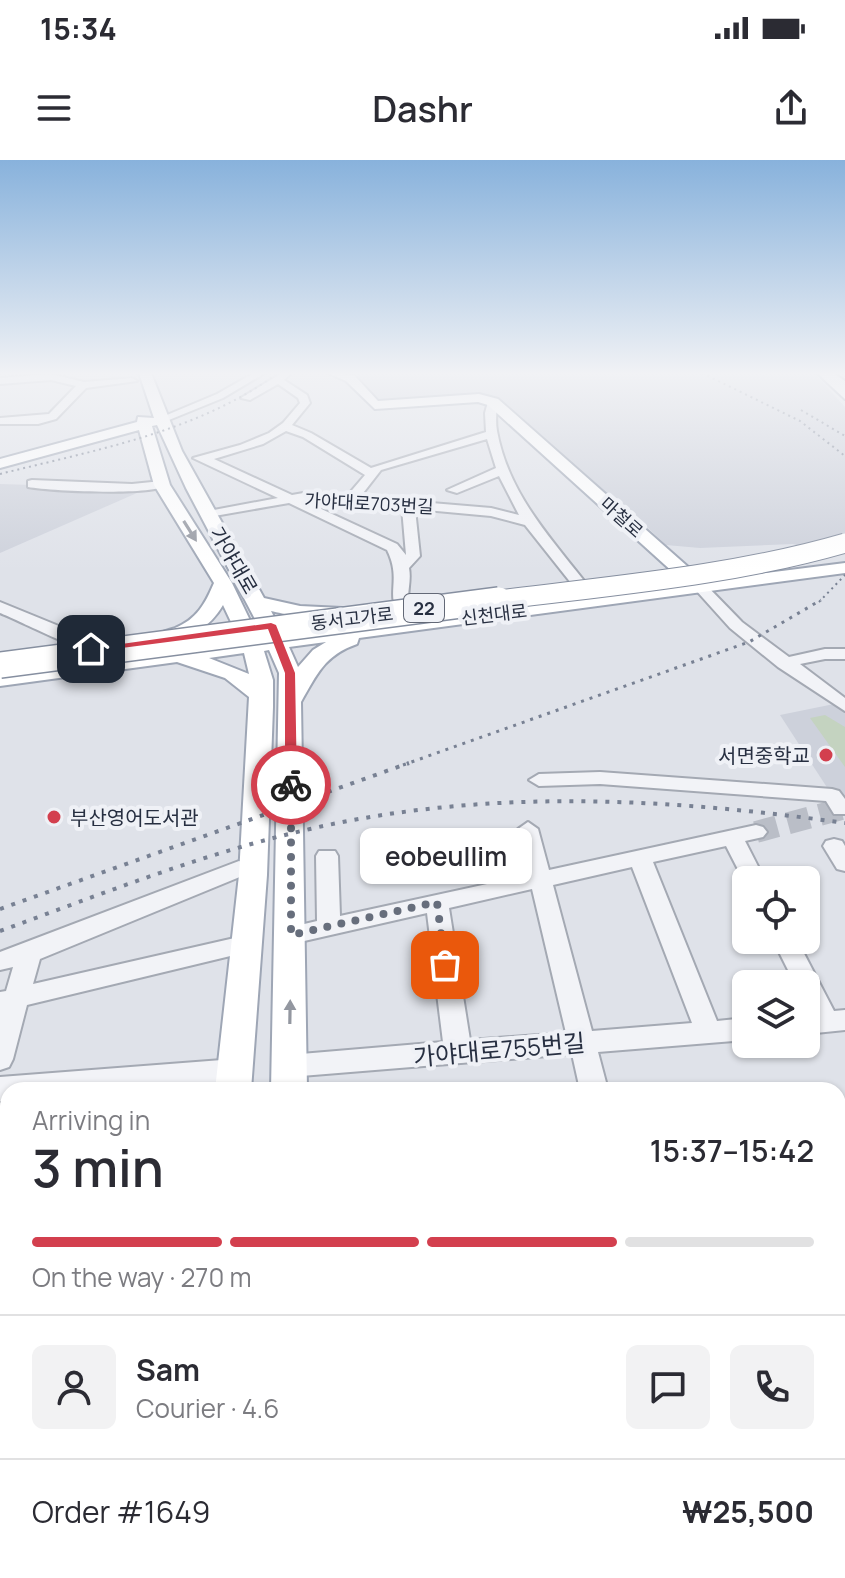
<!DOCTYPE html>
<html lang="en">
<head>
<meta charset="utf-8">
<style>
  :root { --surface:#fff; --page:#f2f2f3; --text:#2b2b33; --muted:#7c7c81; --line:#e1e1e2; --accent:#d33f4e }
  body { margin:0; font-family:Manrope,"Noto Sans KR",sans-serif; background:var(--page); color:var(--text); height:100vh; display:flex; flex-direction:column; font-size:30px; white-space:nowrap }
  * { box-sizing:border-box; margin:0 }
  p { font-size:26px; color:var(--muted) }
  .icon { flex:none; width:44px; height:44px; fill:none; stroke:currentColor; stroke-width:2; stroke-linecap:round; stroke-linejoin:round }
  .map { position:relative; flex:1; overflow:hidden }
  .details { position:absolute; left:0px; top:922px; width:846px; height:496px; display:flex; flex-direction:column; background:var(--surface); border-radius:24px 24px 0 0; box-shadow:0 2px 6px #0004 }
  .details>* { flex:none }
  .controls { position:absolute; left:732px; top:706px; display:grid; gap:16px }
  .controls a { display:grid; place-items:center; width:88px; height:88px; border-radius:12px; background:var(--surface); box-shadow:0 2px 6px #0004; font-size:40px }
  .pin { position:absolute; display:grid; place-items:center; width:68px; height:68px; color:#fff; margin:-34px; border-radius:16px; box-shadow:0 4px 12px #0006 }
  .courier { position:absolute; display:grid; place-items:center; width:80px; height:80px; margin:-40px; border:6px solid #d33f4e; border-radius:50%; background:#fff; color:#222; box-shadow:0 2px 10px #0007 }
  .bubble { position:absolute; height:56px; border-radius:12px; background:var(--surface); box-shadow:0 2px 6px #0004; font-size:26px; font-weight:600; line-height:56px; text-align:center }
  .headline em { font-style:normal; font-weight:600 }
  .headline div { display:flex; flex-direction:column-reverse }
  .headline { display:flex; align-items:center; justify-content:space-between; height:136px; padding:0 32px }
  h1 { font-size:52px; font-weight:600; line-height:60px }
  .bar { display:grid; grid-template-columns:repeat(4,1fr); gap:12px 8px; align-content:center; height:96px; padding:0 32px }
  .bar i { height:10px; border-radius:6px; background:var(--line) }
  .bar .on { background:var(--accent) }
  .bar p { grid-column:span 4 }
  .line { display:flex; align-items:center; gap:20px; padding:0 32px; border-top:2px solid var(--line) }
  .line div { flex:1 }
  .round { display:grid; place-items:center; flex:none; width:84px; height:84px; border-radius:12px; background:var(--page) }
  .status { display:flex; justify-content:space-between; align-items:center; height:56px; padding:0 40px; background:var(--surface); direction:ltr }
  .status svg { height:22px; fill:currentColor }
  header { display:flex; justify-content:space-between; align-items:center; height:104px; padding:0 32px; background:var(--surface); font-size:36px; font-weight:600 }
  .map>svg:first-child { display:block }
  .built { fill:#cdd1db }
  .green { fill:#c4d3c0 }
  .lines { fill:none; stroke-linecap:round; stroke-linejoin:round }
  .minor-tunnel { stroke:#babec7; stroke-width:22; stroke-dasharray:22 11; stroke-linecap:butt }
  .minor-casing { stroke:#a4a9b3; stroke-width:4 }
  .major-casing { stroke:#9ea6b5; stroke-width:4 }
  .highway-casing { stroke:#868fa0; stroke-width:4 }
  .minor { fill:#f2f3f7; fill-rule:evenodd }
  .major { fill:#fff; fill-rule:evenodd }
  .highway { fill:#fff; fill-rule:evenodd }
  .rail-far2 { stroke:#788193; stroke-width:2; stroke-dasharray:2 4; stroke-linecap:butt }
  .rail-far1 { stroke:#788193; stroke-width:3; stroke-dasharray:3 6; stroke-linecap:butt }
  .rail { stroke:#788193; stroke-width:4; stroke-dasharray:4 8; stroke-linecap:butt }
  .highway-bridge-far1-casing { stroke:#868fa0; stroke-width:21; stroke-linecap:butt }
  .highway-bridge-casing { stroke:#868fa0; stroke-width:28; stroke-linecap:butt }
  .highway-bridge-far1 { stroke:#fff; stroke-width:19 }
  .highway-bridge { stroke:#fff; stroke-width:25 }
  .oneway { fill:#9397a0 }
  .route { fill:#d33f4e }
  .done { stroke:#676e7c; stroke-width:8; stroke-dasharray:0 14.4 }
  .poi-dot { fill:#d33f4e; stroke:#eff1f6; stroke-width:3 }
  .labels { text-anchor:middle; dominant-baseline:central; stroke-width:8; stroke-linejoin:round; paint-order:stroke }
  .far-street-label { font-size:18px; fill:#272f41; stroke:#eff1f6 }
  .shield { fill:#eff1f6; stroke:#636977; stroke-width:2 }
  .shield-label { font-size:18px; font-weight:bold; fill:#272f41 }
  .street-label { font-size:20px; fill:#272f41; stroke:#eff1f6 }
  .poi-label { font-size:20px; fill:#272f41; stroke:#eff1f6; text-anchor:end }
  .near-street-label { font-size:24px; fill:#272f41; stroke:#eff1f6 }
</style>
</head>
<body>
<div class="status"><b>15:34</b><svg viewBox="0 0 49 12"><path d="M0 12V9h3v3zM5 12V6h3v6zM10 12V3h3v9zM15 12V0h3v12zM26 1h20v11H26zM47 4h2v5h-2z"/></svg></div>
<header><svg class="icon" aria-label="menu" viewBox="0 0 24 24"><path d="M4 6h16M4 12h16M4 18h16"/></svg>Dashr<svg class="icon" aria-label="share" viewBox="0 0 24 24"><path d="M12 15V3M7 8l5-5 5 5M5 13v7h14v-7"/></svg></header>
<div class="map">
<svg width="845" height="1418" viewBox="0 0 845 1418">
  <rect width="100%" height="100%" fill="#dfe2e9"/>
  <g class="built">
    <path d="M 345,213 L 814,213 L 845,247 L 845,377 L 808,388 L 793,384 L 700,388 L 666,385 L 631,352 L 595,329 L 495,239 L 378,243 L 352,215 Z"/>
    <path d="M 0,324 L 131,328 L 137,333 L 0,393 Z"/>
    <path d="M 839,543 L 845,546 L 845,648 L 841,649 L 780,555 Z"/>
  </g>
  <path class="green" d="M 825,555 L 845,567 L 845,607 L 810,558 Z"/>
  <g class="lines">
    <path class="minor-tunnel" d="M 756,672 L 841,649"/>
    <g class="minor-casing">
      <g id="minor">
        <path d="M 254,213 L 265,213 L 223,238 L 164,262 L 155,260 L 217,234 Z"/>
        <path d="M 282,213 L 291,213 L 284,220 L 307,235 L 310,243 L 292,265 L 311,273 L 371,308 L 486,272 L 485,253 L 488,242 L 497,240 C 497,249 495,260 497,271 C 508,332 548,375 585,422 L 585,428 L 575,428 L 525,365 L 491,356 L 415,349 L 420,396 L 409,408 C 412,423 405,435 410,448 L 402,453 L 397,451 C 387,432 401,418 387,390 L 289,343 L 203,358 L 203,352 L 278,338 L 193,298 L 240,285 L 269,273 L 283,263 L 300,243 L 298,238 L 278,224 L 250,240 L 241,238 ZM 286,271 L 303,277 L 365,315 L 347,336 L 309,332 L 292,335 L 214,299 L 263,284 ZM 487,279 L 496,308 L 447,330 L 457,333 L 499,316 L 519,355 L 491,348 L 360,337 L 381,310 ZM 309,340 L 402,348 L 406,395 L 397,384 L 304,341 Z"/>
        <path d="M 51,214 L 84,222 L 132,218 L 137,221 L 86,228 L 56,259 L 38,264 L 0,264 L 0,258 L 49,254 L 76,226 L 51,220 L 0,224 L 0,218 Z"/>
        <path d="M 32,320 L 132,324 L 162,321 L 168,325 C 151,336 51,331 28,327 L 28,321 Z"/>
        <path d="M 701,424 L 706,425 L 742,462 L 789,497 L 825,489 L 845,489 L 845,499 L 825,499 L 800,504 L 845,538 L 845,551 L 778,507 L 730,468 L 694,428 Z"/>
        <path d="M 0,442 L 71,471 L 99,489 L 97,492 C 86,495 16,459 0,453 Z"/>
        <path d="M 600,612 L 832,629 L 839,631 L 845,639 L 845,654 L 834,654 L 826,641 L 600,624 L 539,626 L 529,620 L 539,614 Z"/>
        <path d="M 528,662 L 538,669 L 549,710 L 756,665 L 763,667 L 767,672 L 763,677 L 745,681 L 765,720 L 746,720 L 746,725 L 726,686 L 653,702 L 717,861 L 746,858 L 746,880 L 598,892 L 608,930 L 580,930 L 572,894 L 289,917 L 279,914 L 275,906 L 279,898 L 289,895 L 443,882 L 427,753 L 291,784 L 283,781 L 279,775 L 283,769 L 317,761 L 316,696 L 319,691 L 335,691 L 338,696 L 340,756 L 528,715 L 518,669 ZM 632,707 L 692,863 L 592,871 L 553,725 ZM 532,729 L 566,873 L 470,880 L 449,748 Z"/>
        <path d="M 834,679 L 842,681 L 845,686 L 845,711 L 837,709 L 823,686 L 826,681 Z"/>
        <path d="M 239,701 L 247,704 L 250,709 L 247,714 L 40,799 L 33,824 L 239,777 L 247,780 L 251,786 L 247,792 L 27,845 L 13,899 L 9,907 L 0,910 L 0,832 L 6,831 L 13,807 L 0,810 L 0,792 Z"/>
        <path d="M 773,780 L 797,780 L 834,851 L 845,850 L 845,870 L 806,874 L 806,854 L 810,853 L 806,846 L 806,824 L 795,824 Z"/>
        <path d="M 235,899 L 245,902 L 249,910 L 245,918 L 235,921 L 131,930 L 8,930 L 8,940 L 0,941 L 0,917 Z"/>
        <path d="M 516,1410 L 556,1410 L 557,1418 L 517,1418 Z"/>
        <path d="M 608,1410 L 648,1410 L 650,1418 L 610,1418 Z"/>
        <path d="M 701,1410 L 741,1410 L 743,1418 L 703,1418 Z"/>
      </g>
    </g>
    <g class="major-casing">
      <g id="major">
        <path d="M 139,213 L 151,213 L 182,291 L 264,438 L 300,446 L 342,448 L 352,454 C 339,468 289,455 271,451 L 284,476 L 685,423 L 488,245 L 478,242 L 375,249 L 346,221 L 328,213 L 354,215 L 378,241 L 479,234 L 498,239 L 704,421 L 845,403 L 845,413 L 359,478 L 357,484 C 325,495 317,514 301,542 L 307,930 L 271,930 L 279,513 L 269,490 L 264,491 L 273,520 L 273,547 L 267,715 L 251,930 L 215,930 L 239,715 L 249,537 L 225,518 L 177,502 L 0,526 L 0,512 L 240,481 L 223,445 C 209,469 189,478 162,485 L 152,479 C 158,472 167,471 175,468 C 197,459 205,444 214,423 L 154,325 L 139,270 L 0,308 L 0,299 L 137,262 L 138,257 L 154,258 ZM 157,265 L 186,328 L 265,478 L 259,479 L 232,423 L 170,325 L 152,266 ZM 326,482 L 313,490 L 298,507 L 289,487 ZM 244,493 L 249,514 L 209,498 Z"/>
        <path d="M 817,213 L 829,213 L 845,228 L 845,239 Z"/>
        <rect x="838" y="971" width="7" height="34"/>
        <path d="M 8,1049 L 8,1087 L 0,1088 L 0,1050 Z"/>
        <path d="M 174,1410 L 224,1410 L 225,1418 L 173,1418 Z"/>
        <path d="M 253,1410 L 303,1410 L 304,1418 L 252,1418 Z"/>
      </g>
    </g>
    <g class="highway-casing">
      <path id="highway" d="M 818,213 L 833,213 L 845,221 L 845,232 Z"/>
    </g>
    <use href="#minor" class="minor"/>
    <use href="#major" class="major"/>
    <use href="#highway" class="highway"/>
    <g class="rail-far2">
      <path d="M 702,213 L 800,261 L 845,296"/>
      <path d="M 801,250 L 845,276"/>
      <path d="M 0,314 C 95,290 198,272 278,213"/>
      <path d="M 819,442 L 845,415"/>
    </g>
    <path class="rail-far1" d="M 403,605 L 749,482 L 821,440"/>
    <g class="rail">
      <path d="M 0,749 L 409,603"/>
      <path d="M 0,771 C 102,734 204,693 310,669 C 487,628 667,638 845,663"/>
    </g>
    <g class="highway-bridge-far1-casing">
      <path id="highway-bridge-far1" d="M 484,442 C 604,426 728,417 845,383"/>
    </g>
    <g class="highway-bridge-casing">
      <path id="highway-bridge" d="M 0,505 L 499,440"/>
    </g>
    <use href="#highway-bridge-far1" class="highway-bridge-far1"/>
    <use href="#highway-bridge" class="highway-bridge"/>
  </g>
  <defs><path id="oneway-solid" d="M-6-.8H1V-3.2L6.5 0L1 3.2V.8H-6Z" transform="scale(2)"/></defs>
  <g class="oneway">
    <use href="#oneway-solid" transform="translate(190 371) rotate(58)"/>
    <use href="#oneway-solid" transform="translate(290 852) rotate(-89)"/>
  </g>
  <linearGradient id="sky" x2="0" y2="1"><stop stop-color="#88b2dc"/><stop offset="0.52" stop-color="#f1f2f5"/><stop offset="1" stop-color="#f1f2f5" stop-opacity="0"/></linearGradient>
  <rect width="845" height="411" fill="url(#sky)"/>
  <path class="route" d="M 271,463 L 276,465 L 295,513 L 297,625 L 291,629 L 285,625 L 285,513 L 268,469 L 91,492 L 86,489 Z"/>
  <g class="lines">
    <path class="done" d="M 291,625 L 291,775 L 437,742 L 445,805"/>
  </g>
  <g class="poi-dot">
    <circle cx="826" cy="595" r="8"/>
    <circle cx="54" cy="657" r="8"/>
  </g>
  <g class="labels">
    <g class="far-street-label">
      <text transform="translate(369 343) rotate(3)">가야대로703번길</text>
      <text transform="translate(622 357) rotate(42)">마철로</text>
      <text transform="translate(494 454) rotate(-7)">신천대로</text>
      <text transform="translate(352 458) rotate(-7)">동서고가로</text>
    </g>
    <rect class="shield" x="404" y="434" width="40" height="28" rx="6"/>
    <g class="shield-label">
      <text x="424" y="448">22</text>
    </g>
    <g class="street-label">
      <text transform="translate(234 400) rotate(60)">가야대로</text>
    </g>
    <g class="poi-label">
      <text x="810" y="595">서면중학교</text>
      <text x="70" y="657" text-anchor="start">부산영어도서관</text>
    </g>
    <g class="near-street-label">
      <text transform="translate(499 889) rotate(-5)">가야대로755번길</text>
    </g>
  </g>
</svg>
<div class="controls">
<a><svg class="icon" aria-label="locate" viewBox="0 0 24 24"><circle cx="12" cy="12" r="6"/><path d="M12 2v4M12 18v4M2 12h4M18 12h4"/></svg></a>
<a><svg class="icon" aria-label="layers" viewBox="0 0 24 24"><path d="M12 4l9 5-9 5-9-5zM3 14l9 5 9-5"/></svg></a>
</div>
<div class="pin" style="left:445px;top:805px;background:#ea580c"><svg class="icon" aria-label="bag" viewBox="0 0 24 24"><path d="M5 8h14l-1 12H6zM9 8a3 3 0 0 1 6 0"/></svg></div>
<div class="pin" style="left:91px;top:489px;background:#1f2937"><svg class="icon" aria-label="home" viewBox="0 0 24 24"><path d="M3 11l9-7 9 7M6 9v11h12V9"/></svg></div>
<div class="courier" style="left:291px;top:625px"><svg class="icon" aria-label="bike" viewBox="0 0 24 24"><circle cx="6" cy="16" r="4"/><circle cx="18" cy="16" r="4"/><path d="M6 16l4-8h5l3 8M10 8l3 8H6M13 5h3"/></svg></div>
<div class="bubble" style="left:360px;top:668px;width:172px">eobeullim</div>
<section class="details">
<div class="headline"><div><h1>3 min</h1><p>Arriving in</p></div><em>15:37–15:42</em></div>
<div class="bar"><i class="on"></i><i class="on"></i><i class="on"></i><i></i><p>On the way · 270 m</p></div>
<div class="line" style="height:144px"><a class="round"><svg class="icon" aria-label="person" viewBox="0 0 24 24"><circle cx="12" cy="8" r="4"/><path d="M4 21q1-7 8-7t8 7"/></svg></a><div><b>Sam</b><p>Courier · 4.6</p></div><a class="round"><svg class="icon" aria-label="chat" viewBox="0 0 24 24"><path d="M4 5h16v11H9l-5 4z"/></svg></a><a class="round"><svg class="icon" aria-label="phone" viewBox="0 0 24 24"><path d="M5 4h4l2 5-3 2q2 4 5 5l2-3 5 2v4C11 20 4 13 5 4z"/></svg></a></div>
<div class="line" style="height:104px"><div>Order #1649</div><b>₩25,500</b></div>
</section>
</div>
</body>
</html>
